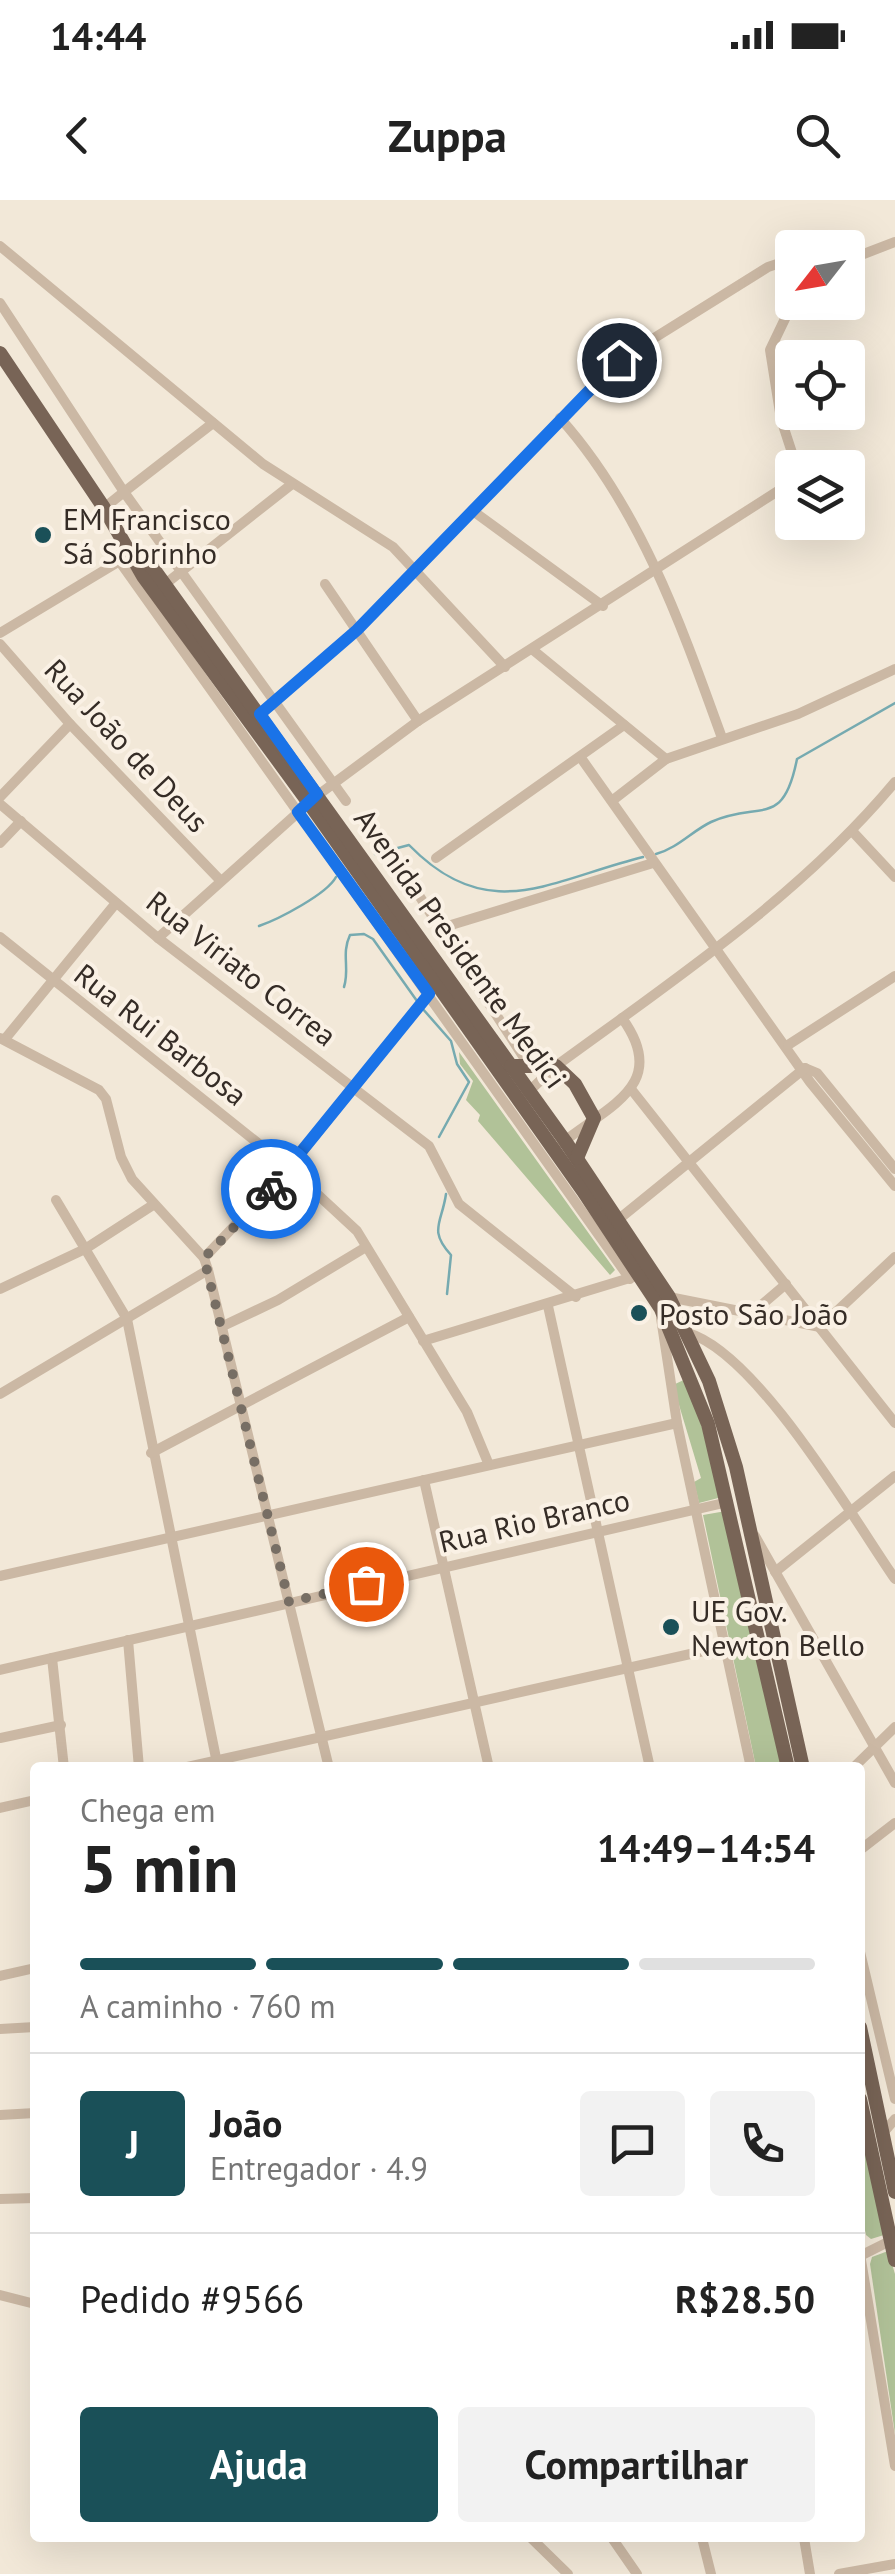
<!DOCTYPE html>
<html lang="pt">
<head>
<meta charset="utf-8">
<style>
  :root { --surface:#fff; --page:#f2f2f2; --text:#222; --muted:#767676; --line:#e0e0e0; --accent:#1a5058 }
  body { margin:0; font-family:"PT Sans",sans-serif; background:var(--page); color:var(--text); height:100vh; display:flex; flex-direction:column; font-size:38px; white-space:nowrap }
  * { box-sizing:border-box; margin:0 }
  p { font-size:32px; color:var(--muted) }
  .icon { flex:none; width:55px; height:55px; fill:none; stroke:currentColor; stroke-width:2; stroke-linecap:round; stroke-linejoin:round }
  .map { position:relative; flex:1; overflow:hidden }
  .panel { position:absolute; left:30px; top:1562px; width:835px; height:780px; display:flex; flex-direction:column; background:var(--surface); border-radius:10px; box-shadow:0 10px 40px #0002 }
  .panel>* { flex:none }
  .needle { width:65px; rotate:239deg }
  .buttons { position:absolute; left:775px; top:30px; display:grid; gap:20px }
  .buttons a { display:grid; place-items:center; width:90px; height:90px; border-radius:10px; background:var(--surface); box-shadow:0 10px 40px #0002; font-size:50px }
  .pin { position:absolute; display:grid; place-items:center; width:85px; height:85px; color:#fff; margin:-42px; border:5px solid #fff; border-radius:50%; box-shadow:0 2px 10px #0007 }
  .courier { position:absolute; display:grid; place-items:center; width:100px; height:100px; margin:-50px; border:8px solid #1a73e8; border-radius:50%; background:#fff; color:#222; box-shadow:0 2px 12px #0007 }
  .head em { font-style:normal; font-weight:700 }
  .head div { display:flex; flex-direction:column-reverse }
  .head { display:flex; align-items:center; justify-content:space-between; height:170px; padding:0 50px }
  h1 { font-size:65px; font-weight:700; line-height:75px }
  .bar { display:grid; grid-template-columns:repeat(4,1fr); gap:15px 10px; align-content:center; height:120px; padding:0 50px }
  .bar i { height:12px; border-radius:8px; background:var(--line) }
  .bar .active { background:var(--accent) }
  .bar p { grid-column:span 4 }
  .line { display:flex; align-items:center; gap:25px; padding:0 50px; border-top:2px solid var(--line) }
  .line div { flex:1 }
  .round { display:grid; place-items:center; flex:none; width:105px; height:105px; border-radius:10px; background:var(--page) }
  .cta { display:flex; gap:20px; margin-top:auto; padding:20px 50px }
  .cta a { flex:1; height:115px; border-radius:10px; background:var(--accent); color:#fff; font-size:40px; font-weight:700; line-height:115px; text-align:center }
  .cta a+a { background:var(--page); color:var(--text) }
  .status { display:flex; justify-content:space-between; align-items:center; height:70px; padding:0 50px; background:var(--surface); direction:ltr }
  .status svg { height:28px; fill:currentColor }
  header { display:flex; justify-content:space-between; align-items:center; height:130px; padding:0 50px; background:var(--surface); font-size:45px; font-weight:700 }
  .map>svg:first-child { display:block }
  .green { fill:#b1c298 }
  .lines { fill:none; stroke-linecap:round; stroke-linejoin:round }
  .stream { stroke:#76aab0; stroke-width:2.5 }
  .minor { stroke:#cbb8a4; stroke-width:10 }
  .major { stroke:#786456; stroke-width:14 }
  .done { stroke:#776e64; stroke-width:10; stroke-dasharray:0 18 }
  .route { stroke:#1a73e8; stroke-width:12 }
  .poi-dot { fill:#1a5058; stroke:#faf1e5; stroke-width:4 }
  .labels { text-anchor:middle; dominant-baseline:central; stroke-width:8; stroke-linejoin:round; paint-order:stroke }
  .poi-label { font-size:30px; fill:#352c26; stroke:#faf1e5; text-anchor:start }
  .street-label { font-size:30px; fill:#352c26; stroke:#faf1e5 }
</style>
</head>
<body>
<div class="status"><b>14:44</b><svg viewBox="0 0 49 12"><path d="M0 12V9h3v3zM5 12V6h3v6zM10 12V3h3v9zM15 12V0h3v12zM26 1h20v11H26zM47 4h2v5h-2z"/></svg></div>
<header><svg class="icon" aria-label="back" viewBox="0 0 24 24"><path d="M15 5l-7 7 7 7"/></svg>Zuppa<svg class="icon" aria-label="search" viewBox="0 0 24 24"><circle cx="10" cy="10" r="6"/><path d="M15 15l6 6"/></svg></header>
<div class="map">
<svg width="895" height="2374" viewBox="0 0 895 2374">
  <rect width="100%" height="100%" fill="#f2e8d8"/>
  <g class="green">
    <path d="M 459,852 L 615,1070 L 610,1075 L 478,921 L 480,915 L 466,900 L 473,881 L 460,864 Z"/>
    <path d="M 688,1178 L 722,1297 L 699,1303 L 694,1282 L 701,1278 L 673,1185 Z"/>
    <path d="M 726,1311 L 783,1567 L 756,1567 L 703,1315 Z"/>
    <path d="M 860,1923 L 884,2035 L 871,2039 L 866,2035 L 860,2008 Z"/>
    <path d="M 888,2051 L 895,2074 L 895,2234 L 870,2064 L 872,2057 Z"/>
  </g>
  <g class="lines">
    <g class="stream">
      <path d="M 375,654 L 409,645 C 489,727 550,680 643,657"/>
      <path d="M 656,654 C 678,648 692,631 711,622 C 760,600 783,630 797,559 L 895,503"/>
      <path d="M 259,726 C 279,719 327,694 336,677"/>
      <path d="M 344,787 C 350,768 341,754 350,735 L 364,734 L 373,739 L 417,801"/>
      <path d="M 422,808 L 451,841 L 457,864 L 469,882 L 439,937"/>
      <path d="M 446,994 C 442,1023 428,1030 451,1055 L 447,1094"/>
    </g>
    <g class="minor">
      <path d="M 0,46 L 263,264 L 393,347 L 505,467"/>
      <path d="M 848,60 L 895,42"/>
      <path d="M 793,102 L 770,150 L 781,219 L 797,268"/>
      <path d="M 0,103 L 124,292 L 213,223"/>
      <path d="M 560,218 C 640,307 682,427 722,538"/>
      <path d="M 104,308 L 124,292 L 346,601"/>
      <path d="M 473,311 L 603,406"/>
      <path d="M 120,362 L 630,1079"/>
      <path d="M 325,384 L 418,521"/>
      <path d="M 164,385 L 292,284"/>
      <path d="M 0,433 L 123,359"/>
      <path d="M 0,444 L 70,524 L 219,679"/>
      <path d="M 533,450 L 666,559"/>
      <path d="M 260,514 L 357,430 L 619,160 L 768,67 L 777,64 L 792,86"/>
      <path d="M 581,558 L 810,882 L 895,986"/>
      <path d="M 0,597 L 70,524"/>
      <path d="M 314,598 L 418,521 L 792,282"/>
      <path d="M 613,600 L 666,559 L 798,514 L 895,469"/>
      <path d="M 0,604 L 158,738 L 429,946 L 459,1004 L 576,1097"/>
      <path d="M 853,632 L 895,677"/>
      <path d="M 0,643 L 21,621"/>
      <path d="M 436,658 L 624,525"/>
      <path d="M 409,680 L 530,867"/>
      <path d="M 438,729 L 653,663"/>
      <path d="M 0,737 L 289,968 L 357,1031 L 467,1212 L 489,1265"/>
      <path d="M 158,738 L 302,609"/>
      <path d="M 0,838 L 99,890 L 106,899 L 121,957 L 132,979 L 204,1058 L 208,1070 L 329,1568"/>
      <path d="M 5,839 L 116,703"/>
      <path d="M 788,845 L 895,776"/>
      <path d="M 805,868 L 817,873 L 895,969"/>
      <path d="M 631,889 L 895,1223"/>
      <path d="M 527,893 L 556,866 C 675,779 801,695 895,582"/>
      <path d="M 562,943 C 610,905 670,884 622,818"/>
      <path d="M 56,1000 L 127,1119 L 218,1568"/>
      <path d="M 619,1019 L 805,868"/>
      <path d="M 204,1058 L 289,968 L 429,794"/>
      <path d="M 0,1089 L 85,1049 L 153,1005"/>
      <path d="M 669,1097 L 820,1127 L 895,1057"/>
      <path d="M 548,1106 L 650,1568"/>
      <path d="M 752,1113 L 786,1084"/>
      <path d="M 661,1118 L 677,1223 L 751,1568"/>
      <path d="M 223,1126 L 278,1100 L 366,1047"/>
      <path d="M 688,1133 C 757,1153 853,1318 895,1379"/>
      <path d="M 423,1141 L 633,1077"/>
      <path d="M 0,1194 L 208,1070"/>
      <path d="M 151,1253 L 409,1117"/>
      <path d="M 424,1280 L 489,1568"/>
      <path d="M 755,1336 L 895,1583"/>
      <path d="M 775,1372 L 895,1276"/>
      <path d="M 0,1376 L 677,1223"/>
      <path d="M 128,1440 L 139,1568"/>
      <path d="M 52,1458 L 64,1568"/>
      <path d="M 0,1470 L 728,1302"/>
      <path d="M 0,1538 L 61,1525"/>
      <path d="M 183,1568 L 726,1446"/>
      <path d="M 853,1568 L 895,1527"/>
      <path d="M 0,1608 L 35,1600"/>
      <path d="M 860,1650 L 895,1623"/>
      <path d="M 860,1752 L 895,1899"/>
      <path d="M 0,1776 L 35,1768"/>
      <path d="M 0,1829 L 35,1827"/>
      <path d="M 0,1915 L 35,1913"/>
      <path d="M 883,1933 L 895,1919"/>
      <path d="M 0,1999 L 35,1998"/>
      <path d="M 860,2054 L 895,2266"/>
      <path d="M 860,2056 L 894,2039"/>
      <path d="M 0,2095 L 35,2104"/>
      <path d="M 531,2338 L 568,2374"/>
      <path d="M 612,2338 L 637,2374"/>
      <path d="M 702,2338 L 711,2374"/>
      <path d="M 804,2338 L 810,2374"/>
      <path d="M 839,2374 L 895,2364"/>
    </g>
    <g class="major">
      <path d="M 0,153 L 104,308 L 143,376 L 309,603 L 583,991 L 661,1109 L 708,1224 L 788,1568"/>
      <path d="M 133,353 L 153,368 L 565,941 L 669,1097 L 709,1181 L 736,1267 L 803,1568"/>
      <path d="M 511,866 L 556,866 L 575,884 L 594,918 L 577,958"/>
      <path d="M 860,1827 L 895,1992"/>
      <path d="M 860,1899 L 895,2060"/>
    </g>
  </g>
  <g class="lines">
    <path class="done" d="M 271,989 L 204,1058 L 289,1402 L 366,1384"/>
    <path class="route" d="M 271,989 L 429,794 L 298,612 L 317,594 L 260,514 L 357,430 L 619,160"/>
  </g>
  <g class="poi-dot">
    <circle cx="43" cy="335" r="10"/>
    <circle cx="639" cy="1113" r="10"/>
    <circle cx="671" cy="1427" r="10"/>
  </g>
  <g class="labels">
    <g class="poi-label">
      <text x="63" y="318">EM Francisco<tspan x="63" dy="34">Sá Sobrinho</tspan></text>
      <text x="659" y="1113">Posto São João</text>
      <text x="691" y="1410">UE Gov.<tspan x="691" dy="34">Newton Bello</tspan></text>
    </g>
    <g class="street-label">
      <text transform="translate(127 545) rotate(47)">Rua João de Deus</text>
      <text transform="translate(461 748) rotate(54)">Avenida Presidente Medici</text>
      <text transform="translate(242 768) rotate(38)">Rua Viriato Correa</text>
      <text transform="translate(161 834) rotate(38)">Rua Rui Barbosa</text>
      <text transform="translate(534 1320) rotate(-13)">Rua Rio Branco</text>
    </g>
  </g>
</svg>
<div class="buttons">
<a><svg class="needle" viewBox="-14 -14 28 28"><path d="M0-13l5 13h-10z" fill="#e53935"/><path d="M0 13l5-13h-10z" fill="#767676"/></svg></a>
<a><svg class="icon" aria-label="locate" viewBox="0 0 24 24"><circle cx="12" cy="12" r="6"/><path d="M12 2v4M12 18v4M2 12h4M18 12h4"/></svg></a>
<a><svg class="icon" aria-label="layers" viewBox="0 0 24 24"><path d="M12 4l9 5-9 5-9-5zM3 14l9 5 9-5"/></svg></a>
</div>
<div class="pin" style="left:366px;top:1384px;background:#ea580c"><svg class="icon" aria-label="bag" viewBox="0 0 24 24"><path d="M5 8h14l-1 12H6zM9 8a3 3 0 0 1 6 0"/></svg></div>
<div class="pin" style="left:619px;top:160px;background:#1f2937"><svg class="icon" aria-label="home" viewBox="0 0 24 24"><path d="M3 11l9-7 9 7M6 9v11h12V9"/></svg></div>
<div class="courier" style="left:271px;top:989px"><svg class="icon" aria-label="bike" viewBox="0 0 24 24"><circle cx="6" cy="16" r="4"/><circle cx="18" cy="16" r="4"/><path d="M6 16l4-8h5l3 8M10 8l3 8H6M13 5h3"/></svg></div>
<section class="panel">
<div class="head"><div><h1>5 min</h1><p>Chega em</p></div><em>14:49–14:54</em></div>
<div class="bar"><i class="active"></i><i class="active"></i><i class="active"></i><i></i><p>A caminho · 760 m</p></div>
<div class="line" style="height:180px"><b class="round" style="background:var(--accent);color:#fff">J</b><div><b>João</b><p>Entregador · 4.9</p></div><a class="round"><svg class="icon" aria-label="chat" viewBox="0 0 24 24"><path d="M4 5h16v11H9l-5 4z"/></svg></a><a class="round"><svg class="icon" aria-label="phone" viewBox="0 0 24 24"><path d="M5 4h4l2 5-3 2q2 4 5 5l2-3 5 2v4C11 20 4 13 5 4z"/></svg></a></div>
<div class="line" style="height:130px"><div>Pedido #9566</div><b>R$28.50</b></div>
<div class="cta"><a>Ajuda</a><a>Compartilhar</a></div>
</section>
</div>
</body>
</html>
